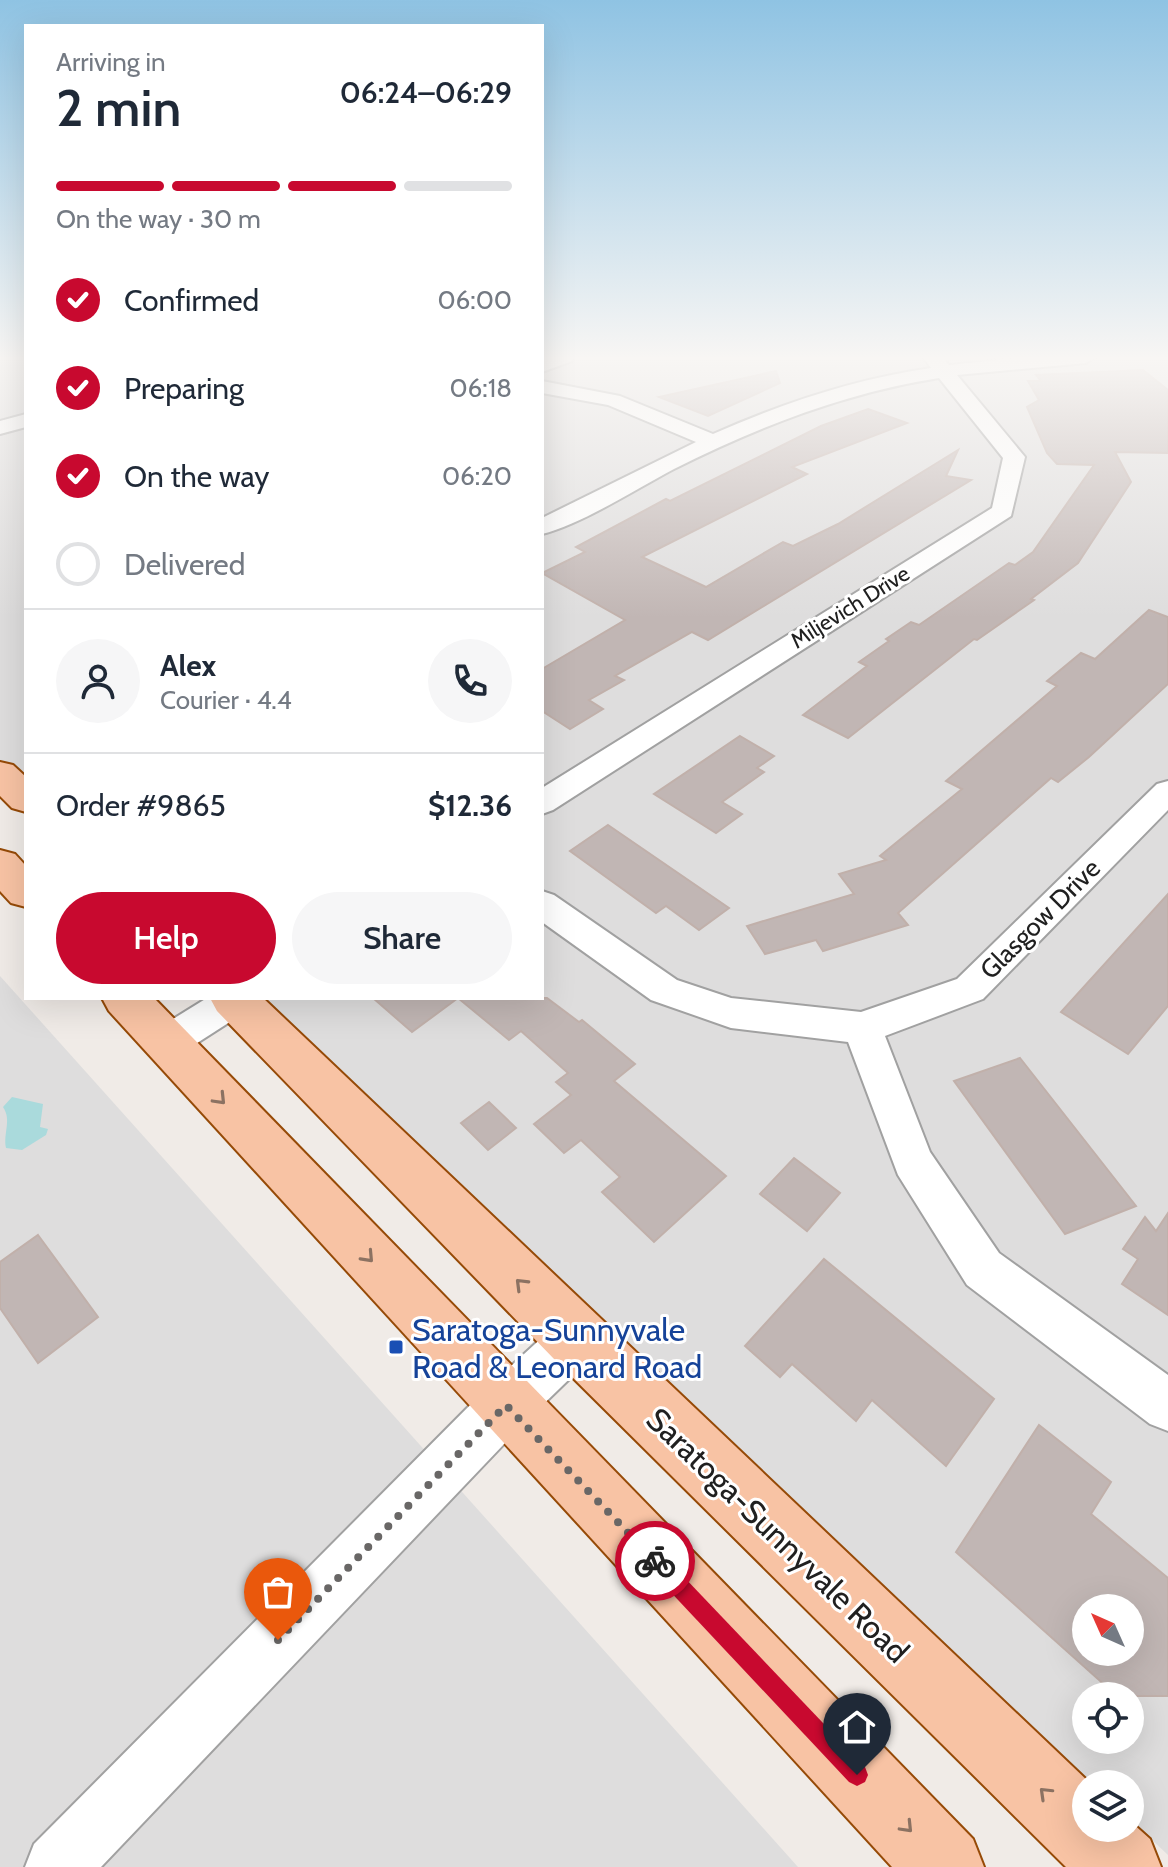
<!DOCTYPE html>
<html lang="en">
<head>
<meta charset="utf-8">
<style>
  :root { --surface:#fff; --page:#f6f6f7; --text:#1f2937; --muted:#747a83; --line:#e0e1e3; --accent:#c8092f }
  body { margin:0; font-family:Cabin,sans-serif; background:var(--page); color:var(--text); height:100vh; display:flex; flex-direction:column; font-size:30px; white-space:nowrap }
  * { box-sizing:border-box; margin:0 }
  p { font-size:26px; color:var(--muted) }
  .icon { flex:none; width:44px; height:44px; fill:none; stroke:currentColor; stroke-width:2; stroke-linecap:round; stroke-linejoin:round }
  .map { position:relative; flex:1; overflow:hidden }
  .sheet { position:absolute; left:24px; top:24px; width:520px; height:976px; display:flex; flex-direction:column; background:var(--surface); border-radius:0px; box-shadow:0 8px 32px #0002 }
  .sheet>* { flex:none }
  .needle { width:52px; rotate:315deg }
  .controls { position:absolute; left:1072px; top:1594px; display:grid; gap:16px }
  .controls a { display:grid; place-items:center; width:72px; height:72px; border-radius:50%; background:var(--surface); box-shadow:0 8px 32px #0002; font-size:40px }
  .pin { position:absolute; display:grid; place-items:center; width:68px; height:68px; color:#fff; margin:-82px -34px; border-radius:50% 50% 50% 0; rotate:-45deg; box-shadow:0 0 8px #0007 }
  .pin .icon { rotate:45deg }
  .courier { position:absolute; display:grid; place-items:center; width:80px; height:80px; margin:-40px; border:6px solid #c8092f; border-radius:50%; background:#fff; color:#222; box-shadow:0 2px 10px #0007 }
  .overview em { font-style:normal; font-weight:600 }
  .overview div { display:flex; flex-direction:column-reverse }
  .overview { display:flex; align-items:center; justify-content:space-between; height:136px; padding:0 32px }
  h1 { font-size:52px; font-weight:600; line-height:60px }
  .bar { display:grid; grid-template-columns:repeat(4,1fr); gap:12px 8px; align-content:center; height:96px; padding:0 32px }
  .bar i { height:10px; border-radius:6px; background:var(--line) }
  .bar .selected { background:var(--accent) }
  .bar p { grid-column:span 4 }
  .line { display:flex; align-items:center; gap:20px; padding:0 32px; border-top:2px solid var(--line) }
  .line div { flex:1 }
  .round { display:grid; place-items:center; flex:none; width:84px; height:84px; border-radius:42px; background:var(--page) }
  ol { padding:0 32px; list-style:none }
  li { display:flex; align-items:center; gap:24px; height:88px }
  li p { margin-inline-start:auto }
  li .icon { padding:8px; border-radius:50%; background:var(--accent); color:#fff; stroke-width:4 }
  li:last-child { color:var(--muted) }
  li i { width:44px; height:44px; border:4px solid var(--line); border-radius:50% }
  .cta { display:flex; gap:16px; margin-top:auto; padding:16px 32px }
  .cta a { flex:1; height:92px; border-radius:48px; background:var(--accent); color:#fff; font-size:32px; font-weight:600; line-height:92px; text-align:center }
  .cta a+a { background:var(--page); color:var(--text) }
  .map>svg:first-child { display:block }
  .residential { fill:#dedddd; fill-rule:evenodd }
  .water { fill:#aadadc }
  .building { fill:#c1b6b4; stroke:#c1b0aa; stroke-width:2; fill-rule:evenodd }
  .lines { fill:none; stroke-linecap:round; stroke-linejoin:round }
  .street-casing { stroke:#a1a1a1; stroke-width:4 }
  .primary-casing { stroke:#964a07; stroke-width:4 }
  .street { fill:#fff; fill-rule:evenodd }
  .primary { fill:#f8c3a4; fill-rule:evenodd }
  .oneway { stroke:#8c7262 }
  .route { fill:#c8092f }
  .done { stroke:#696766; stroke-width:8; stroke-dasharray:0 14.4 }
  .transit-dot { fill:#1a4fb4; stroke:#fff; stroke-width:3 }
  .labels { text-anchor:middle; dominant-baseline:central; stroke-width:6; stroke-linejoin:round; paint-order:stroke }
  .far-street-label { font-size:22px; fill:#202020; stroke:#fff }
  .street-label { font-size:26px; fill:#202020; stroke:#fff }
  .near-transit-label { font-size:32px; fill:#164399; stroke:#fff; text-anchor:start }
  .near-street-label { font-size:32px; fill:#202020; stroke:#fff }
</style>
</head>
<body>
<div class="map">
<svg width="1168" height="1867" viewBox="0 0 1168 1867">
  <rect width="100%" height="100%" fill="#f0ebe7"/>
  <g class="residential">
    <path d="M 0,357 L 26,357 L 26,793 L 0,769 Z"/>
    <path d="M 542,357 L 1168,357 L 1168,1855 L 1130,1819 L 1130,1784 L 1092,1784 L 246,998 L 542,998 ZM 1086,1608 L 1130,1608 L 1130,1652 L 1086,1652 ZM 1086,1696 L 1130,1696 L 1130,1740 L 1086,1740 Z"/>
    <path d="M 0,976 L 798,1867 L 0,1867 Z"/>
  </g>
  <path class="water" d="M 12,1097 L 43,1104 L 40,1127 L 48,1129 L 46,1135 L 22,1150 L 6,1148 C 3,1133 12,1120 3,1107 Z"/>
  <g class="building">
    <path d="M 1143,370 L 1168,390 L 1168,453 L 1115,452 L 1131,482 L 1078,563 L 1031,599 L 1034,600 L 977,640 L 974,639 L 848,738 L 803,715 L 867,666 L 859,662 L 889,641 L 886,639 L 911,622 L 919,625 L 1009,563 L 1015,565 L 1033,552 L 1094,465 L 1057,464 L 1047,453 L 1027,407 L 1039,400 L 1028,381 L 1041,381 L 1036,375 Z"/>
    <path d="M 776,371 L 780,383 L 708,416 L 659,397 Z"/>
    <path d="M 868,409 L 907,423 L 792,467 L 807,474 L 642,557 L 706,587 L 783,542 L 793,546 L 838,524 L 958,450 L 946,476 L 971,480 L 708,640 L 692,632 L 615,676 L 624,680 L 589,700 L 603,709 L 570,729 L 542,711 L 542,669 L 625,620 L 542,573 L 585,552 L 576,547 L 666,499 L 670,501 L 821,426 Z"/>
    <path d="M 1149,610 L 1168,617 L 1168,684 L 1089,757 L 1058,782 L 1051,778 L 898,913 L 908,925 L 823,951 L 816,940 L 765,954 L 747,926 L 854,894 L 839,874 L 886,860 L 880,856 L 962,789 L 946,781 L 1057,686 L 1047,681 L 1081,653 L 1095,659 Z"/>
    <path d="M 740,736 L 774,756 L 757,768 L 764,772 L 722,802 L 742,814 L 716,833 L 654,794 Z"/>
    <path d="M 608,825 L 729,908 L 699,930 L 666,906 L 656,913 L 570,851 Z"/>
    <path d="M 1168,894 L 1168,1006 L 1128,1054 L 1061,1012 Z"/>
    <path d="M 373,998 L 547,998 L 579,1022 L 582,1020 L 635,1064 L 614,1081 L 726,1176 L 654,1242 L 602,1192 L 620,1177 L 581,1140 L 564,1153 L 534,1124 L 571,1095 L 556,1082 L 568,1073 L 521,1031 L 509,1040 L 458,998 L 412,1032 Z"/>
    <path d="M 1020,1058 L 1136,1206 L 1065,1234 L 954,1081 Z"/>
    <path d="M 489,1102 L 516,1128 L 488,1150 L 461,1123 Z"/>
    <path d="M 794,1158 L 840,1193 L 807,1231 L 760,1194 Z"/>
    <path d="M 1168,1213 L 1168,1315 L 1122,1284 L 1138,1259 L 1123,1249 L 1145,1217 L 1156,1231 Z"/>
    <path d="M 38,1235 L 98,1317 L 38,1363 L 0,1308 L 0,1262 Z"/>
    <path d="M 824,1259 L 994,1399 L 946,1466 L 872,1400 L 856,1421 L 792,1364 L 780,1377 L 745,1346 Z"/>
    <path d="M 1039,1425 L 1111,1482 L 1091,1514 L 1168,1578 L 1168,1696 L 1117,1696 L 956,1552 ZM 1086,1608 L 1130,1608 L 1130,1652 L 1086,1652 Z"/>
  </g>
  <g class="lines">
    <g class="street-casing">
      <g id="street">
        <path d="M 549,357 L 574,357 L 572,361 L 542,372 L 542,359 Z"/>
        <path d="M 923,357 L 942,357 L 949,365 L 1027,357 L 1095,357 L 1086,363 L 957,375 L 1025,457 L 1011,516 L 553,810 L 542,814 L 542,788 L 992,508 L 1003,458 L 939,378 C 844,393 758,427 674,469 C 638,488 580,525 542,534 L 542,518 L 696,442 L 608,405 L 542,393 L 542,381 L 620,396 L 713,434 C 783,403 855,379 931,368 Z"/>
        <path d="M 26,414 L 26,427 L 0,434 L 0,421 Z"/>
        <path d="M 1168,781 L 1168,810 L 983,999 L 885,1036 L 930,1152 L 999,1253 L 1168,1375 L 1168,1431 L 1150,1424 L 967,1285 L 898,1175 L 848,1042 L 731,1028 L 651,1000 L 542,922 L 542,891 L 554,895 L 677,980 L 731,998 L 861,1012 L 957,979 L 1157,784 Z"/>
        <path d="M 207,998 L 256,998 L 250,1009 L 180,1054 L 166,1059 L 152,1054 L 146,1043 L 152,1032 Z"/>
        <path d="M 576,1315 L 593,1322 L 600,1339 L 593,1356 L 524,1423 L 101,1867 L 25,1867 L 34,1844 L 488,1387 L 559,1322 Z"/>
      </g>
    </g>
    <g class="primary-casing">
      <g id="primary">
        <path d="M 0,762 L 13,765 L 26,777 L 26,812 L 12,808 L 0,796 Z"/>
        <path d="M 0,850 L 15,854 L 26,866 L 26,907 L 11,903 L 0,891 Z"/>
        <path d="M 102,998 L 154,998 L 973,1839 L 984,1867 L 892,1867 L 109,1011 Z"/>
        <path d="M 210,998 L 263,998 L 1091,1784 L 1086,1784 L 1086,1828 L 1130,1828 L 1130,1821 L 1150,1839 L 1161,1867 L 1066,1867 L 555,1360 L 217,1011 Z"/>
      </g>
    </g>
    <use href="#street" class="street"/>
    <use href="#primary" class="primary"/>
  </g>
  <defs><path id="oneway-chevron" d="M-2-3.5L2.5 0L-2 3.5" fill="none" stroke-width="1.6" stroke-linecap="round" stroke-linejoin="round" transform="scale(2)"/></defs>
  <g class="oneway">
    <use href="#oneway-chevron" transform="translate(220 1099) rotate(46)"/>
    <use href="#oneway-chevron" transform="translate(368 1257) rotate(47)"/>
    <use href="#oneway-chevron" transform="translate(521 1284) rotate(-135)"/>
    <use href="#oneway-chevron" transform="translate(1045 1793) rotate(-136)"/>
    <use href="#oneway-chevron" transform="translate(907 1827) rotate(46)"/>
  </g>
  <linearGradient id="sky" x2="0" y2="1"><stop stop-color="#8fc3e3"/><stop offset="0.58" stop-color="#f8f6f4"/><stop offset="1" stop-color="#f8f6f4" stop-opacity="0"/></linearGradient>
  <rect width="1168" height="618" fill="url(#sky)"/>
  <path class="route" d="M 655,1552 L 662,1554 L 865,1767 L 868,1775 L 865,1782 L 857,1786 L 849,1782 L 648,1568 L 645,1561 L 648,1554 Z"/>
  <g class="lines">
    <path class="done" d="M 278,1640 L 506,1405 L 655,1561"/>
  </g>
  <rect class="transit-dot" x="388" y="1339" width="16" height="16" rx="4"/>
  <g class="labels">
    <g class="far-street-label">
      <text transform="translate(850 607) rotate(-32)">Miljevich Drive</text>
    </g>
    <g class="street-label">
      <text transform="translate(1040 919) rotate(-45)">Glasgow Drive</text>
    </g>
    <g class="near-transit-label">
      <text x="412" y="1329">Saratoga-Sunnyvale<tspan x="412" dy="37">Road &amp; Leonard Road</tspan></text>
    </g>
    <g class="near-street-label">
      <text transform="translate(778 1535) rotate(44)">Saratoga-Sunnyvale Road</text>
    </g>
  </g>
</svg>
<div class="controls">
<a><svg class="needle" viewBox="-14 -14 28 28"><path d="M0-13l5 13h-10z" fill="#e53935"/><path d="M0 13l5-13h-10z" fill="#747a83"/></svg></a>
<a><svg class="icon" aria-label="locate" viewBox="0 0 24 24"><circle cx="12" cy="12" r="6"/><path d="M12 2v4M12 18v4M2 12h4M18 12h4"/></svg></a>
<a><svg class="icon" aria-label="layers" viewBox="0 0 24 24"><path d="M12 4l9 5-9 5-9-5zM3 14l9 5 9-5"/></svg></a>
</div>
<div class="pin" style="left:278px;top:1640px;background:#ea580c"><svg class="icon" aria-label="bag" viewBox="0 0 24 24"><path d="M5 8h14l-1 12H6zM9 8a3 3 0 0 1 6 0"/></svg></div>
<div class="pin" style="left:857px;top:1775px;background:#1f2937"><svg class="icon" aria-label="home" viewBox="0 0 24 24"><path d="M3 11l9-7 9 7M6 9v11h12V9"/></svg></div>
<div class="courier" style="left:655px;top:1561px"><svg class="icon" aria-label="bike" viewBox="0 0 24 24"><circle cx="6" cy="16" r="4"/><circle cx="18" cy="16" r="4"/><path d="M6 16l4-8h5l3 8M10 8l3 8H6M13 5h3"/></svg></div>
<section class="sheet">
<div class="overview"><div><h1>2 min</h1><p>Arriving in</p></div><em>06:24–06:29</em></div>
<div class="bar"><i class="selected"></i><i class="selected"></i><i class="selected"></i><i></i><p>On the way · 30 m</p></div>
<ol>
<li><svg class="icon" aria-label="check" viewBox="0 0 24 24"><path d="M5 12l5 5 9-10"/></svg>Confirmed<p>06:00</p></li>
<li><svg class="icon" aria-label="check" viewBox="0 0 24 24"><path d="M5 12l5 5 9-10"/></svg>Preparing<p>06:18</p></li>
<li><svg class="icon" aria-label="check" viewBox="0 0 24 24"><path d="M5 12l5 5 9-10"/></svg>On the way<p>06:20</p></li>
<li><i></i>Delivered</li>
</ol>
<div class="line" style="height:144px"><a class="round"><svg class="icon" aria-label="person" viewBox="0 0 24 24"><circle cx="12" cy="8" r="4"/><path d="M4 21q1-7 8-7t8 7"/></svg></a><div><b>Alex</b><p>Courier · 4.4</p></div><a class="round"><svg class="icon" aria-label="phone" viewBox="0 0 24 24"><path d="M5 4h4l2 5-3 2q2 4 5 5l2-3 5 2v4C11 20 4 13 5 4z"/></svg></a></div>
<div class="line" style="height:104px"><div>Order #9865</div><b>$12.36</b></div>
<div class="cta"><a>Help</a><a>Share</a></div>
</section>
</div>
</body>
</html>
